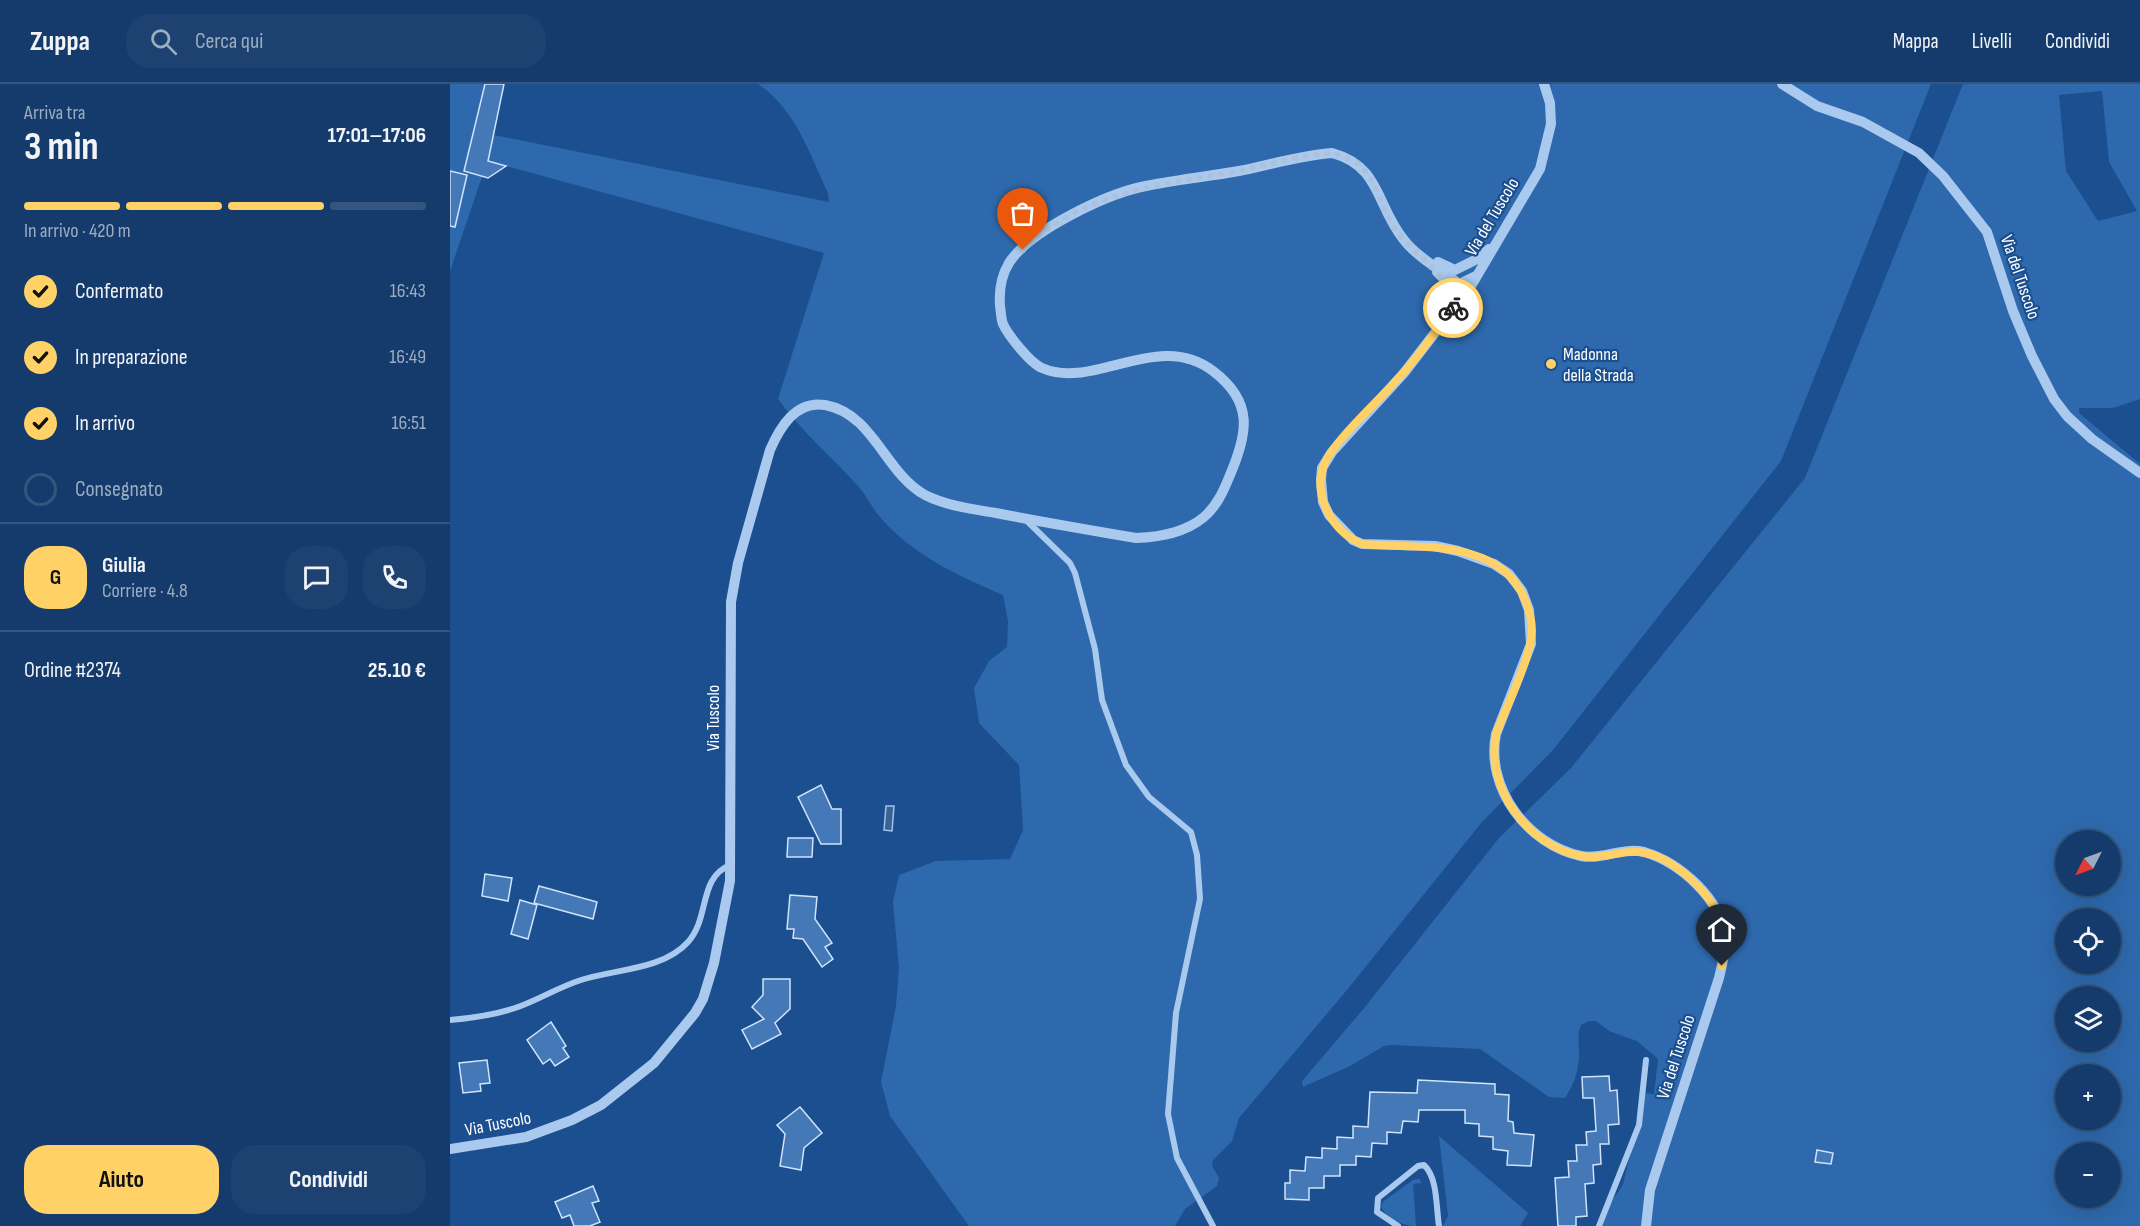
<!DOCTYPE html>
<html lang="it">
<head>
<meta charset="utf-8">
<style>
  :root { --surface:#143b6b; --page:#1d4271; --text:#f1f3f6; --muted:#9dadc1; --line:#33557e; --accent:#ffd166 }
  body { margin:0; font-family:"Sofia Sans Condensed",sans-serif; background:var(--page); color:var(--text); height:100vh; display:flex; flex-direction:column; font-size:22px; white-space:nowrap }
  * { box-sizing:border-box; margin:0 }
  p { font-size:20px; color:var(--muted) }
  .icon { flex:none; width:33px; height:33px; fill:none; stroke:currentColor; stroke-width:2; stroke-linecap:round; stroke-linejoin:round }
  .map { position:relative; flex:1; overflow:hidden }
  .sheet { display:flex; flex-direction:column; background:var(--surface); width:450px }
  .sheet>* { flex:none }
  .needle { width:39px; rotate:228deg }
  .buttons { position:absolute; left:1605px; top:746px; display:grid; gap:12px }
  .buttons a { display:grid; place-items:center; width:66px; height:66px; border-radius:50%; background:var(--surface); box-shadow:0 6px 24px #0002,0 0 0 2px var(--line); font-size:30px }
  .pin { position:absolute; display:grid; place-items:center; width:51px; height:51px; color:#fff; margin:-62px -26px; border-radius:50% 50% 50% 0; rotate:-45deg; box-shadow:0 0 6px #0007 }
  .pin .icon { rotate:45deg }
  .courier { position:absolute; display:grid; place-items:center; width:60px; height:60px; margin:-30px; border:4px solid #ffd166; border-radius:50%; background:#fff; color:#222; box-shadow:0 2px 8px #0007 }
  .head em { font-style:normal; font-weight:700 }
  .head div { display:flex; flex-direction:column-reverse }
  .head { display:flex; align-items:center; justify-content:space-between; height:102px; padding:0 24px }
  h1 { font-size:39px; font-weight:700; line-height:45px }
  .bar { display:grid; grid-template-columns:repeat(4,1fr); gap:9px 6px; align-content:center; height:72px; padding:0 24px }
  .bar i { height:8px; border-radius:4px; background:var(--line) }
  .bar .selected { background:var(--accent) }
  .bar p { grid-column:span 4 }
  .line { display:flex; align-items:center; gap:15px; padding:0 24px; border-top:2px solid var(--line) }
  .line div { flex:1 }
  .round { display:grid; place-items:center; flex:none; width:63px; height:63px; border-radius:24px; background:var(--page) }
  ol { padding:0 24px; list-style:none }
  li { display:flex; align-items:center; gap:18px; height:66px }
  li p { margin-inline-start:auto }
  li .icon { padding:6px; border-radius:50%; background:var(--accent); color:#111; stroke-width:4 }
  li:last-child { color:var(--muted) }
  li i { width:33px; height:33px; border:3px solid var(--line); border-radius:50% }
  .button { display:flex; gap:12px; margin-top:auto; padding:12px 24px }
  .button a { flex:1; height:69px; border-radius:24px; background:var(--accent); color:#111; font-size:24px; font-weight:700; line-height:69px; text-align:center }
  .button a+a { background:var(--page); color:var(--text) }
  header { display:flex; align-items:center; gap:36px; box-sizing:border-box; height:84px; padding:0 30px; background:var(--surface); border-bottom:2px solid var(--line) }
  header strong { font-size:28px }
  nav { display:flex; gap:33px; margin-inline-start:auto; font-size:21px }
  .search { width:420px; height:54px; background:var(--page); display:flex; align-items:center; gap:15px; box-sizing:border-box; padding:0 21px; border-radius:24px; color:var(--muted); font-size:22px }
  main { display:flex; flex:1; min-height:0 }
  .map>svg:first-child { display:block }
  .green { fill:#2e69ad; fill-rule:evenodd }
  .water { fill:#3c6290; stroke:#9cc4f0; stroke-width:1.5 }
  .building { fill:#4478b7; stroke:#cfe3fa; stroke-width:1.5 }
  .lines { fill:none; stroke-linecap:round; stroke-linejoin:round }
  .minor { stroke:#a9c9ee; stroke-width:6 }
  .tertiary { stroke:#a9c9ee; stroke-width:10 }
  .done { stroke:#afc1d8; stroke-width:6; stroke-dasharray:0 10.8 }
  .route { stroke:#ffd166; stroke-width:8 }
  .poi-dot { fill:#ffd166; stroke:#1b4f8f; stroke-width:2 }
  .labels { text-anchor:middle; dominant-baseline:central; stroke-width:4.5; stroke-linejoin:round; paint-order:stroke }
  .street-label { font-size:18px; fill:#fff; stroke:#1b4f8f }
  .poi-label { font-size:18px; fill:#fff; stroke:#1b4f8f; text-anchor:start }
</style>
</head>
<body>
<header>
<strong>Zuppa</strong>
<div class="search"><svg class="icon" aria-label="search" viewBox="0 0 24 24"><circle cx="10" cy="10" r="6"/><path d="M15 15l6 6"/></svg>Cerca qui</div>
<nav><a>Mappa</a><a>Livelli</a><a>Condividi</a></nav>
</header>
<main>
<section class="sheet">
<div class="head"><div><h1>3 min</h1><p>Arriva tra</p></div><em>17:01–17:06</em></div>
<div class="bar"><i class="selected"></i><i class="selected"></i><i class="selected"></i><i></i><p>In arrivo · 420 m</p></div>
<ol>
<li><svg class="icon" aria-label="check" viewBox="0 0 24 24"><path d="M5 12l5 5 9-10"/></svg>Confermato<p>16:43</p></li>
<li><svg class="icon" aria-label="check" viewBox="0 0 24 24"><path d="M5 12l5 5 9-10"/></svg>In preparazione<p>16:49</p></li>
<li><svg class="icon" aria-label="check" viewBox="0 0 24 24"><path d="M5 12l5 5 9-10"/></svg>In arrivo<p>16:51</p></li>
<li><i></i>Consegnato</li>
</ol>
<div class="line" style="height:108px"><b class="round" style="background:var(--accent);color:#111">G</b><div><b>Giulia</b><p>Corriere · 4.8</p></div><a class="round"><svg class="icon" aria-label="chat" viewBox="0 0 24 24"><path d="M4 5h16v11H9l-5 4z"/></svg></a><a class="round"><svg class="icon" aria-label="phone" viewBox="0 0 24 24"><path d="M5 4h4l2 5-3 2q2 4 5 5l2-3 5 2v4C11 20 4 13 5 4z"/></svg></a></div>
<div class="line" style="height:78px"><div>Ordine #2374</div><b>25.10 €</b></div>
<div class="button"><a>Aiuto</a><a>Condividi</a></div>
</section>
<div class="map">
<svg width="1690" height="1142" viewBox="0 0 1690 1142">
  <rect width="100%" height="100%" fill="#1b4f8f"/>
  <g class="green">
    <path d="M 0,0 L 54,0 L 44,51 L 379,118 L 378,109 C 359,69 346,26 308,0 L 1481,0 L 1331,377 L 1103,666 L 1032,738 L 897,906 L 789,1034 L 782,1057 L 763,1076 L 762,1082 L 769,1094 L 767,1102 L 735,1125 L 725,1142 L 519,1142 L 440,1032 L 431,998 L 446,922 L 449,884 L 443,818 L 449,791 L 486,777 L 560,775 L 573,746 L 569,681 L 529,639 L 524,604 L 539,577 L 557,563 L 558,537 L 553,511 C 509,492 462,471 430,433 C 422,424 417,412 409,403 C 382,373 352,348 328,315 L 374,169 L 56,82 L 38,94 L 32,93 L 0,187 Z"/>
    <path d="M 1513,0 L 1690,0 L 1690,315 L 1663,324 L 1629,324 L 1629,329 L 1690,380 L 1690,1142 L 1153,1142 C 1149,1127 1167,1113 1173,1100 L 1195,1009 L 1204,1010 L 1208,975 L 1187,957 L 1159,947 L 1146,937 L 1139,937 L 1131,941 C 1126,953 1130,962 1129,974 C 1128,989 1123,1002 1115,1014 L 1099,1013 L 1030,965 L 942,961 L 934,962 L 900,982 L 853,1003 L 852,997 L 915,923 L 1049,754 L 1121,684 L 1355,394 ZM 1652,7 L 1659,78 L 1687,127 L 1648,137 L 1616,87 L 1609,11 ZM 1616,756 L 1660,756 L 1660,801 L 1616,801 ZM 1616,834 L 1660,834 L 1660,879 L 1616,879 ZM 1616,912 L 1660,912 L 1660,957 L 1616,957 ZM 1616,990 L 1660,990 L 1660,1035 L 1616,1035 ZM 1616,1068 L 1660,1068 L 1660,1113 L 1616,1113 Z"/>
    <path d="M 989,1052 L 1078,1129 L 1070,1142 L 993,1142 L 998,1132 Z"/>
    <path d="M 969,1095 L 972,1099 L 963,1100 L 966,1142 C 954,1142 935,1135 931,1122 L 934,1117 L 963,1096 Z"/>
  </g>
  <path class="water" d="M 436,722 L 444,722 L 442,747 L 434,746 Z"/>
  <g class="building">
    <path d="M 35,0 L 54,0 L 38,77 L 56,82 L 38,94 L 14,87 Z"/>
    <path d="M 0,87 L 17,91 L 5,143 L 0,142 Z"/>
    <path d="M 371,701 L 382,725 L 391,725 L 391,760 L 371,760 L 348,713 Z"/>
    <path d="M 338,754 L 363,754 L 362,773 L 337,773 Z"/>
    <path d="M 35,790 L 62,794 L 58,817 L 32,812 Z"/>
    <path d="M 89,802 L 147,818 L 143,835 L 84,819 Z"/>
    <path d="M 340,811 L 367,813 L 365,835 L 382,859 L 375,863 L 383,875 L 372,883 L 353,855 L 343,854 L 344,845 L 337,845 Z"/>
    <path d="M 70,816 L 87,821 L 78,855 L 61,850 Z"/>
    <path d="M 313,895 L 340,895 L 340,925 L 325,939 L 331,950 L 302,965 L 292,946 L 314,935 L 302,923 L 313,911 Z"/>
    <path d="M 101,938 L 116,962 L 113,964 L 119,973 L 105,982 L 100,975 L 93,980 L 77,956 Z"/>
    <path d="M 37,976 L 40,999 L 30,1000 L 31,1007 L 13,1009 L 9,979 Z"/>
    <path d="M 1159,992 L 1160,1007 L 1167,1006 L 1169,1040 L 1158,1041 L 1159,1060 L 1150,1060 L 1151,1080 L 1143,1081 L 1144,1099 L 1135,1100 L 1137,1132 L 1126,1133 L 1126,1142 L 1108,1142 L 1105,1094 L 1119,1093 L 1118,1077 L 1127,1077 L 1126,1061 L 1137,1061 L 1136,1048 L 1146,1047 L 1144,1014 L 1133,1014 L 1132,993 Z"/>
    <path d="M 968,996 L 1045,1000 L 1045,1010 L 1059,1011 L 1058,1037 L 1063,1038 L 1064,1049 L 1084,1051 L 1081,1082 L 1057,1081 L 1058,1067 L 1043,1065 L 1043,1053 L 1029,1052 L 1029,1040 L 1015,1039 L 1015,1026 L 969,1026 L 968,1038 L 953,1037 L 951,1049 L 937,1048 L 937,1060 L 922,1059 L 921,1073 L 906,1072 L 906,1081 L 890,1081 L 890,1092 L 874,1092 L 874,1104 L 859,1104 L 859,1116 L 835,1115 L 835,1099 L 840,1099 L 840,1086 L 855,1087 L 856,1073 L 872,1074 L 872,1064 L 887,1065 L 887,1053 L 903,1054 L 903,1042 L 918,1043 L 920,1008 L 967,1009 Z"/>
    <path d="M 350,1023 L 372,1049 L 354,1064 L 351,1086 L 330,1082 L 335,1050 L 327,1041 Z"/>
    <path d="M 1367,1066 L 1383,1069 L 1381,1080 L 1365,1078 Z"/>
    <path d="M 143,1102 L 149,1117 L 142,1119 L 150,1138 L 140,1142 L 124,1142 L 120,1131 L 112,1134 L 105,1118 Z"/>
  </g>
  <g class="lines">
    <g class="minor">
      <path d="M 577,437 L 620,479 L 625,489 L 645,565 L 652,616 L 676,681 L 699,713 L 741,748 L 747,771 L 750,815 L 726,929 L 718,1030 L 727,1074 L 763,1142"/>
      <path d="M 0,936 C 23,934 46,931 68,923 C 90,915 109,903 131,896 C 165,885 213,886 238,858 C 260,834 248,794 280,781"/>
      <path d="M 948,1142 L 927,1128 L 928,1114 L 968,1082 L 974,1081 C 988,1094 986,1124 989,1142"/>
      <path d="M 1149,1142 L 1189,1041 L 1196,976"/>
    </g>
    <g class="tertiary">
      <path d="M 1094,0 L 1100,19 L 1101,40 L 1090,85 L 1021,202 L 954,289 L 882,368 L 872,384 L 871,396 L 873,418 L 879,431 L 903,456 L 912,460 L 985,462 L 1008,467 L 1044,480 L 1059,490 L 1072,507 L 1079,526 L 1081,560 L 1046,650 C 1035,704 1078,761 1131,772 C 1152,776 1172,763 1194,768 C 1229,778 1272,815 1275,854 C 1276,867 1272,881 1269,894 L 1200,1106 L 1196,1142"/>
      <path d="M 1332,0 L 1367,22 L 1413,38 L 1469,69 L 1493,92 L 1537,148 L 1563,227 L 1582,272 L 1604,315 L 1617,332 L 1642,355 L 1690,389"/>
      <path d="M 988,178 L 1005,186 L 1029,174 L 1039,165"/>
      <path d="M 987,188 L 993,194 L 1004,224"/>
      <path d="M 0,1065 L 76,1053 L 122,1036 L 151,1021 L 204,979 L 245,929 L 253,915 L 264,879 L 280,797 L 281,518 L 288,479 L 320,366 C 330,343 346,316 375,321 C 424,330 434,388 475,411 C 497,422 522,425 546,429 C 592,438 639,446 686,454 C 710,453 735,449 754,433 C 767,422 774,406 780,391 C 798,349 804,318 763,287 C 708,245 643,307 592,284 C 580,279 558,251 553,240 C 551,235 551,228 550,222 C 549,208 551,192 559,179 C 579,147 655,111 691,103 C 723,96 756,93 789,87 C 820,81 851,71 882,69 C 931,82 926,122 954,156 C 966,172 992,187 1009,200 L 1026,192"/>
    </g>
  </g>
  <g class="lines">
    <path class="done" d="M 573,166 C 632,107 711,101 788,87 C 819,81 850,71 882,69 C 893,72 904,75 912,83 C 927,98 930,121 942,140 C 961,173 996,182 1003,224"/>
    <path class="route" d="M 1003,224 C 986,246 971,270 952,290 C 934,312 883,357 874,381 C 862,412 883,448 912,460 C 967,465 1050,453 1075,516 C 1081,530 1084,546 1080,561 C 1073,591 1057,621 1046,650 C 1035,704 1078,762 1131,772 C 1151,776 1170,766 1190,768 C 1223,772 1263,810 1272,841 C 1276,854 1274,868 1272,882"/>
  </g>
  <circle class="poi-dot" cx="1101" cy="280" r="6"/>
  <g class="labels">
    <g class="street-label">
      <text transform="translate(1042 133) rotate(-59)">Via del Tuscolo</text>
      <text transform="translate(1570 193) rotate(71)">Via del Tuscolo</text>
      <text transform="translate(263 634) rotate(-90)">Via Tuscolo</text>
      <text transform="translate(1226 973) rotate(-72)">Via del Tuscolo</text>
      <text transform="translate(48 1040) rotate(-11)">Via Tuscolo</text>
    </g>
    <g class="poi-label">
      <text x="1113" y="270">Madonna<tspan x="1113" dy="21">della Strada</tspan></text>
    </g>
  </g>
</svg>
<div class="buttons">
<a><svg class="needle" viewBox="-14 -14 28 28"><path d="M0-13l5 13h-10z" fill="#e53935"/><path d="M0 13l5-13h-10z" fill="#9dadc1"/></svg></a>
<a><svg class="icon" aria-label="locate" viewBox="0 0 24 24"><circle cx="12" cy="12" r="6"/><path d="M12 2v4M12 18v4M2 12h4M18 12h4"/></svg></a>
<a><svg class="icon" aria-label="layers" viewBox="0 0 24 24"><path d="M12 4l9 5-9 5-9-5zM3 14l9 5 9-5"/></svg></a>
<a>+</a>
<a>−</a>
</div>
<div class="pin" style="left:573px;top:166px;background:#ea580c"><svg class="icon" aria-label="bag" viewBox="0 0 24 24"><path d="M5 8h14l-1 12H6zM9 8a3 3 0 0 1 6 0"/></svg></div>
<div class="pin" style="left:1272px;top:882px;background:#1f2937"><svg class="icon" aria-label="home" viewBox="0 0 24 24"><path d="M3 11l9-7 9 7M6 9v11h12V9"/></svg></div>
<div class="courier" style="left:1003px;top:224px"><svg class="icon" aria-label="bike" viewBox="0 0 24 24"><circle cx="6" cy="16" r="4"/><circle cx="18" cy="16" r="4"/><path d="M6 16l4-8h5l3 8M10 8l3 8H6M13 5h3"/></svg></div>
</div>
</main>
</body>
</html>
